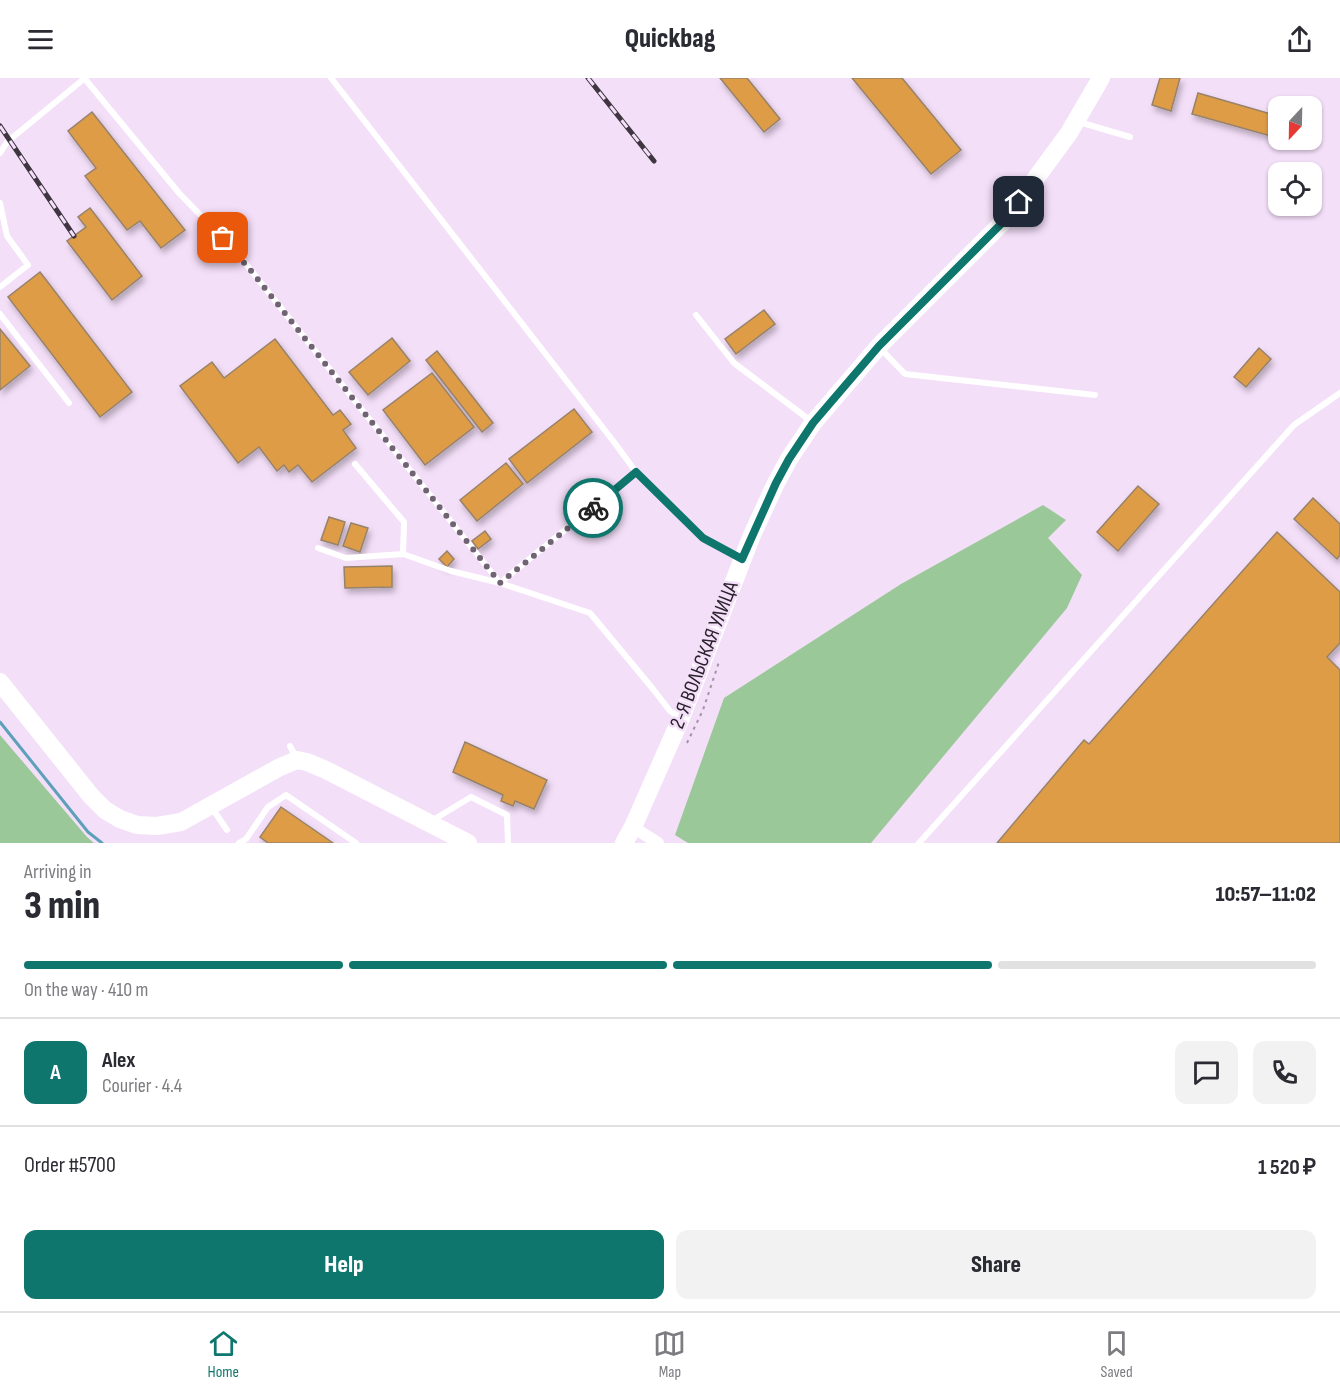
<!DOCTYPE html>
<html lang="en">
<head>
<meta charset="utf-8">
<style>
  :root { --surface:#fff; --page:#f2f2f3; --text:#2b2b33; --muted:#7c7c81; --line:#e1e1e2; --accent:#0f766e }
  body { margin:0; font-family:"Sofia Sans Condensed",sans-serif; background:var(--page); color:var(--text); height:100vh; display:flex; flex-direction:column; font-size:22px; white-space:nowrap }
  * { box-sizing:border-box; margin:0 }
  p { font-size:20px; color:var(--muted) }
  .icon { flex:none; width:33px; height:33px; fill:none; stroke:currentColor; stroke-width:2; stroke-linecap:round; stroke-linejoin:round }
  .map { position:relative; height:765px; overflow:hidden }
  .side { display:flex; flex-direction:column; background:var(--surface); flex:1 }
  .side>* { flex:none }
  .needle { width:39px; rotate:202deg }
  .fabs { position:absolute; left:1268px; top:18px; display:grid; gap:12px }
  .fabs a { display:grid; place-items:center; width:54px; height:54px; border-radius:12px; background:var(--surface); box-shadow:0 2px 4px #0004; font-size:30px }
  .pin { position:absolute; display:grid; place-items:center; width:51px; height:51px; color:#fff; margin:-26px; border-radius:12px; box-shadow:0 3px 9px #0006 }
  .courier { position:absolute; display:grid; place-items:center; width:60px; height:60px; margin:-30px; border:4px solid #0f766e; border-radius:50%; background:#fff; color:#222; box-shadow:0 2px 8px #0007 }
  .headline em { font-style:normal; font-weight:800 }
  .headline div { display:flex; flex-direction:column-reverse }
  .headline { display:flex; align-items:center; justify-content:space-between; height:102px; padding:0 24px }
  h1 { font-size:39px; font-weight:800; line-height:45px }
  .bar { display:grid; grid-template-columns:repeat(4,1fr); gap:9px 6px; align-content:center; height:72px; padding:0 24px }
  .bar i { height:8px; border-radius:4px; background:var(--line) }
  .bar .selected { background:var(--accent) }
  .bar p { grid-column:span 4 }
  .line { display:flex; align-items:center; gap:15px; padding:0 24px; border-top:2px solid var(--line) }
  .line div { flex:1 }
  .round { display:grid; place-items:center; flex:none; width:63px; height:63px; border-radius:12px; background:var(--page) }
  .primary-button { display:flex; gap:12px; margin-top:auto; padding:12px 24px }
  .primary-button a { flex:1; height:69px; border-radius:12px; background:var(--accent); color:#fff; font-size:24px; font-weight:800; line-height:69px; text-align:center }
  .primary-button a+a { background:var(--page); color:var(--text) }
  header { display:flex; justify-content:space-between; align-items:center; height:78px; padding:0 24px; background:var(--surface); font-size:27px; font-weight:800 }
  .dock { display:flex; justify-content:space-around; align-items:center; height:84px; border-top:2px solid var(--line); background:var(--surface); font-size:16px; color:var(--muted) }
  .dock a { display:grid; justify-items:center; gap:3px }
  .dock .selected { color:var(--accent) }
  .map>svg:first-child { display:block }
  .green { fill:#9ac899 }
  .lines { fill:none; stroke-linecap:round; stroke-linejoin:round }
  .stream { stroke:#5ea0ba; stroke-width:3 }
  .building { fill:#df9c47; stroke:#97826b; stroke-width:1.5; filter:url(#shadow) }
  .path { stroke:#a494a8; stroke-width:2; stroke-dasharray:3 4.5; stroke-linecap:butt }
  .lane { stroke:#fff; stroke-width:6 }
  .street { stroke:#fff; stroke-width:12 }
  .secondary { stroke:#fff; stroke-width:18 }
  .rail-casing { stroke:#3f3642; stroke-width:5 }
  .rail { stroke:#f4dff9; stroke-width:3; stroke-dasharray:9; stroke-linecap:butt }
  .done { stroke:#706473; stroke-width:6; stroke-dasharray:0 10.8 }
  .route { stroke:#0f766e; stroke-width:8 }
  .labels { text-anchor:middle; dominant-baseline:central; stroke-width:5; stroke-linejoin:round; paint-order:stroke }
  .street-label { font-size:21px; fill:#29212b; stroke:#f4dff9 }
</style>
</head>
<body>
<header><svg class="icon" aria-label="menu" viewBox="0 0 24 24"><path d="M4 6h16M4 12h16M4 18h16"/></svg>Quickbag<svg class="icon" aria-label="share" viewBox="0 0 24 24"><path d="M12 15V3M7 8l5-5 5 5M5 13v7h14v-7"/></svg></header>
<div class="map">
<svg width="1340" height="765" viewBox="0 0 1340 765">
  <defs>
    <filter id="shadow"><feDropShadow dx="2.5" dy="4.5" stdDeviation="3" flood-color="#0004"/></filter>
  </defs>
  <rect width="100%" height="100%" fill="#f4dff9"/>
  <g class="green">
    <path d="M 1043,427 L 1066,442 L 1048,460 L 1082,497 L 1067,530 L 871,765 L 688,765 L 675,757 L 724,620 L 901,506 Z"/>
    <path d="M 0,657 L 87,759 L 94,765 L 0,765 Z"/>
  </g>
  <g class="lines">
    <path class="stream" d="M 0,644 L 88,754 L 102,765"/>
  </g>
  <g class="building">
    <path d="M 720,0 L 747,0 L 780,41 L 764,54 Z"/>
    <path d="M 852,0 L 902,0 L 961,72 L 931,96 Z"/>
    <path d="M 1160,0 L 1180,0 L 1171,33 L 1152,27 Z"/>
    <path d="M 1198,15 L 1278,38 L 1278,60 L 1192,36 Z"/>
    <path d="M 92,34 L 185,152 L 161,170 L 140,143 L 127,152 L 85,98 L 96,90 L 68,53 Z"/>
    <path d="M 90,130 L 142,198 L 112,222 L 67,163 L 86,149 L 78,139 Z"/>
    <path d="M 40,194 L 132,314 L 100,339 L 8,219 Z"/>
    <path d="M 764,232 L 775,246 L 736,276 L 725,261 Z"/>
    <path d="M 0,251 L 30,288 L 0,312 Z"/>
    <path d="M 392,260 L 410,283 L 368,317 L 349,294 Z"/>
    <path d="M 275,261 L 333,337 L 340,332 L 351,346 L 343,352 L 356,370 L 312,404 L 298,387 L 289,394 L 284,387 L 277,393 L 259,369 L 238,385 L 180,308 L 212,284 L 224,300 Z"/>
    <path d="M 1259,270 L 1271,281 L 1246,309 L 1234,299 Z"/>
    <path d="M 437,273 L 493,345 L 482,354 L 426,282 Z"/>
    <path d="M 432,295 L 474,349 L 425,387 L 383,332 Z"/>
    <path d="M 574,331 L 592,354 L 527,405 L 509,381 Z"/>
    <path d="M 506,385 L 523,406 L 477,443 L 460,422 Z"/>
    <path d="M 1138,408 L 1159,426 L 1118,473 L 1097,454 Z"/>
    <path d="M 1313,420 L 1340,446 L 1340,477 L 1337,481 L 1294,441 Z"/>
    <path d="M 329,439 L 345,444 L 338,467 L 321,462 Z"/>
    <path d="M 351,445 L 368,450 L 360,474 L 343,468 Z"/>
    <path d="M 485,453 L 491,461 L 478,471 L 472,463 Z"/>
    <path d="M 1277,454 L 1340,514 L 1340,565 L 1327,579 L 1340,592 L 1340,765 L 997,765 L 1084,662 L 1089,666 Z"/>
    <path d="M 447,473 L 454,481 L 447,489 L 439,481 Z"/>
    <path d="M 392,488 L 392,509 L 345,510 L 344,489 Z"/>
    <path d="M 465,664 L 547,702 L 534,731 L 515,723 L 513,728 L 501,723 L 503,717 L 453,694 Z"/>
    <path d="M 281,729 L 333,765 L 268,765 L 260,759 Z"/>
  </g>
  <g class="lines">
    <path class="path" d="M 687,665 L 703,632 L 719,584"/>
    <g class="lane">
      <path d="M 331,0 L 614,364 L 636,394 L 703,460 L 742,480"/>
      <path d="M 85,1 L 179,115 L 238,176 L 500,505 L 590,535 L 653,611 L 670,633 L 680,640"/>
      <path d="M 1079,44 L 1130,59"/>
      <path d="M 0,75 L 7,64 L 85,0"/>
      <path d="M 0,125 L 7,158 L 28,187 L 0,209"/>
      <path d="M 0,236 L 69,325"/>
      <path d="M 696,237 L 734,285 L 811,343"/>
      <path d="M 880,270 L 905,296 L 1095,317"/>
      <path d="M 355,386 L 404,444 L 403,476"/>
      <path d="M 318,470 L 346,480 L 403,476 L 451,493 L 500,505 L 636,394"/>
      <path d="M 290,668 L 297,681"/>
      <path d="M 212,730 L 227,752"/>
      <path d="M 433,742 L 471,719 L 507,737 L 508,765"/>
      <path d="M 239,765 L 246,761 L 268,729 L 286,717 L 356,765"/>
      <path d="M 919,765 L 1294,347 L 1340,315"/>
    </g>
    <path class="street" d="M 633,749 L 658,765"/>
    <g class="secondary">
      <path d="M 0,604 L 91,718 L 105,732 L 120,741 L 137,747 L 157,748 L 181,744 L 280,689 L 297,682 L 307,684 L 326,692 L 468,765"/>
      <path d="M 624,765 L 633,749 L 681,640 L 752,457 L 776,405 L 789,381 L 813,345 L 879,268 L 1006,141 L 1069,55 L 1101,0"/>
    </g>
    <g class="rail-casing">
      <g id="rail">
        <path d="M 588,0 L 654,83"/>
        <path d="M 0,48 L 74,158"/>
      </g>
    </g>
    <use href="#rail" class="rail"/>
  </g>
  <g class="lines">
    <path class="done" d="M 223,160 L 252,194 L 500,505 L 593,430"/>
    <path class="route" d="M 593,430 L 636,394 L 703,460 L 742,481 L 776,405 L 789,381 L 813,345 L 879,268 L 1006,141 L 1019,124"/>
  </g>
  <g class="labels">
    <g class="street-label">
      <text transform="translate(704 577) rotate(-69)">2-Я ВОЛЬСКАЯ УЛИЦА</text>
    </g>
  </g>
</svg>
<div class="fabs">
<a><svg class="needle" viewBox="-14 -14 28 28"><path d="M0-13l5 13h-10z" fill="#e53935"/><path d="M0 13l5-13h-10z" fill="#7c7c81"/></svg></a>
<a><svg class="icon" aria-label="locate" viewBox="0 0 24 24"><circle cx="12" cy="12" r="6"/><path d="M12 2v4M12 18v4M2 12h4M18 12h4"/></svg></a>
</div>
<div class="pin" style="left:223px;top:160px;background:#ea580c"><svg class="icon" aria-label="bag" viewBox="0 0 24 24"><path d="M5 8h14l-1 12H6zM9 8a3 3 0 0 1 6 0"/></svg></div>
<div class="pin" style="left:1019px;top:124px;background:#1f2937"><svg class="icon" aria-label="home" viewBox="0 0 24 24"><path d="M3 11l9-7 9 7M6 9v11h12V9"/></svg></div>
<div class="courier" style="left:593px;top:430px"><svg class="icon" aria-label="bike" viewBox="0 0 24 24"><circle cx="6" cy="16" r="4"/><circle cx="18" cy="16" r="4"/><path d="M6 16l4-8h5l3 8M10 8l3 8H6M13 5h3"/></svg></div>
</div>
<section class="side">
<div class="headline"><div><h1>3 min</h1><p>Arriving in</p></div><em>10:57–11:02</em></div>
<div class="bar"><i class="selected"></i><i class="selected"></i><i class="selected"></i><i></i><p>On the way · 410 m</p></div>
<div class="line" style="height:108px"><b class="round" style="background:var(--accent);color:#fff">A</b><div><b>Alex</b><p>Courier · 4.4</p></div><a class="round"><svg class="icon" aria-label="chat" viewBox="0 0 24 24"><path d="M4 5h16v11H9l-5 4z"/></svg></a><a class="round"><svg class="icon" aria-label="phone" viewBox="0 0 24 24"><path d="M5 4h4l2 5-3 2q2 4 5 5l2-3 5 2v4C11 20 4 13 5 4z"/></svg></a></div>
<div class="line" style="height:78px"><div>Order #5700</div><b>1 520 ₽</b></div>
<div class="primary-button"><a>Help</a><a>Share</a></div>
</section>
<nav class="dock">
<a class="selected"><svg class="icon" aria-label="home" viewBox="0 0 24 24"><path d="M3 11l9-7 9 7M6 9v11h12V9"/></svg>Home</a>
<a><svg class="icon" aria-label="map" viewBox="0 0 24 24"><path d="M3 6l6-2 6 2 6-2v14l-6 2-6-2-6 2zM9 4v14M15 6v14"/></svg>Map</a>
<a><svg class="icon" aria-label="saved" viewBox="0 0 24 24"><path d="M7 4h10v16l-5-4-5 4z"/></svg>Saved</a>
</nav>
</body>
</html>
